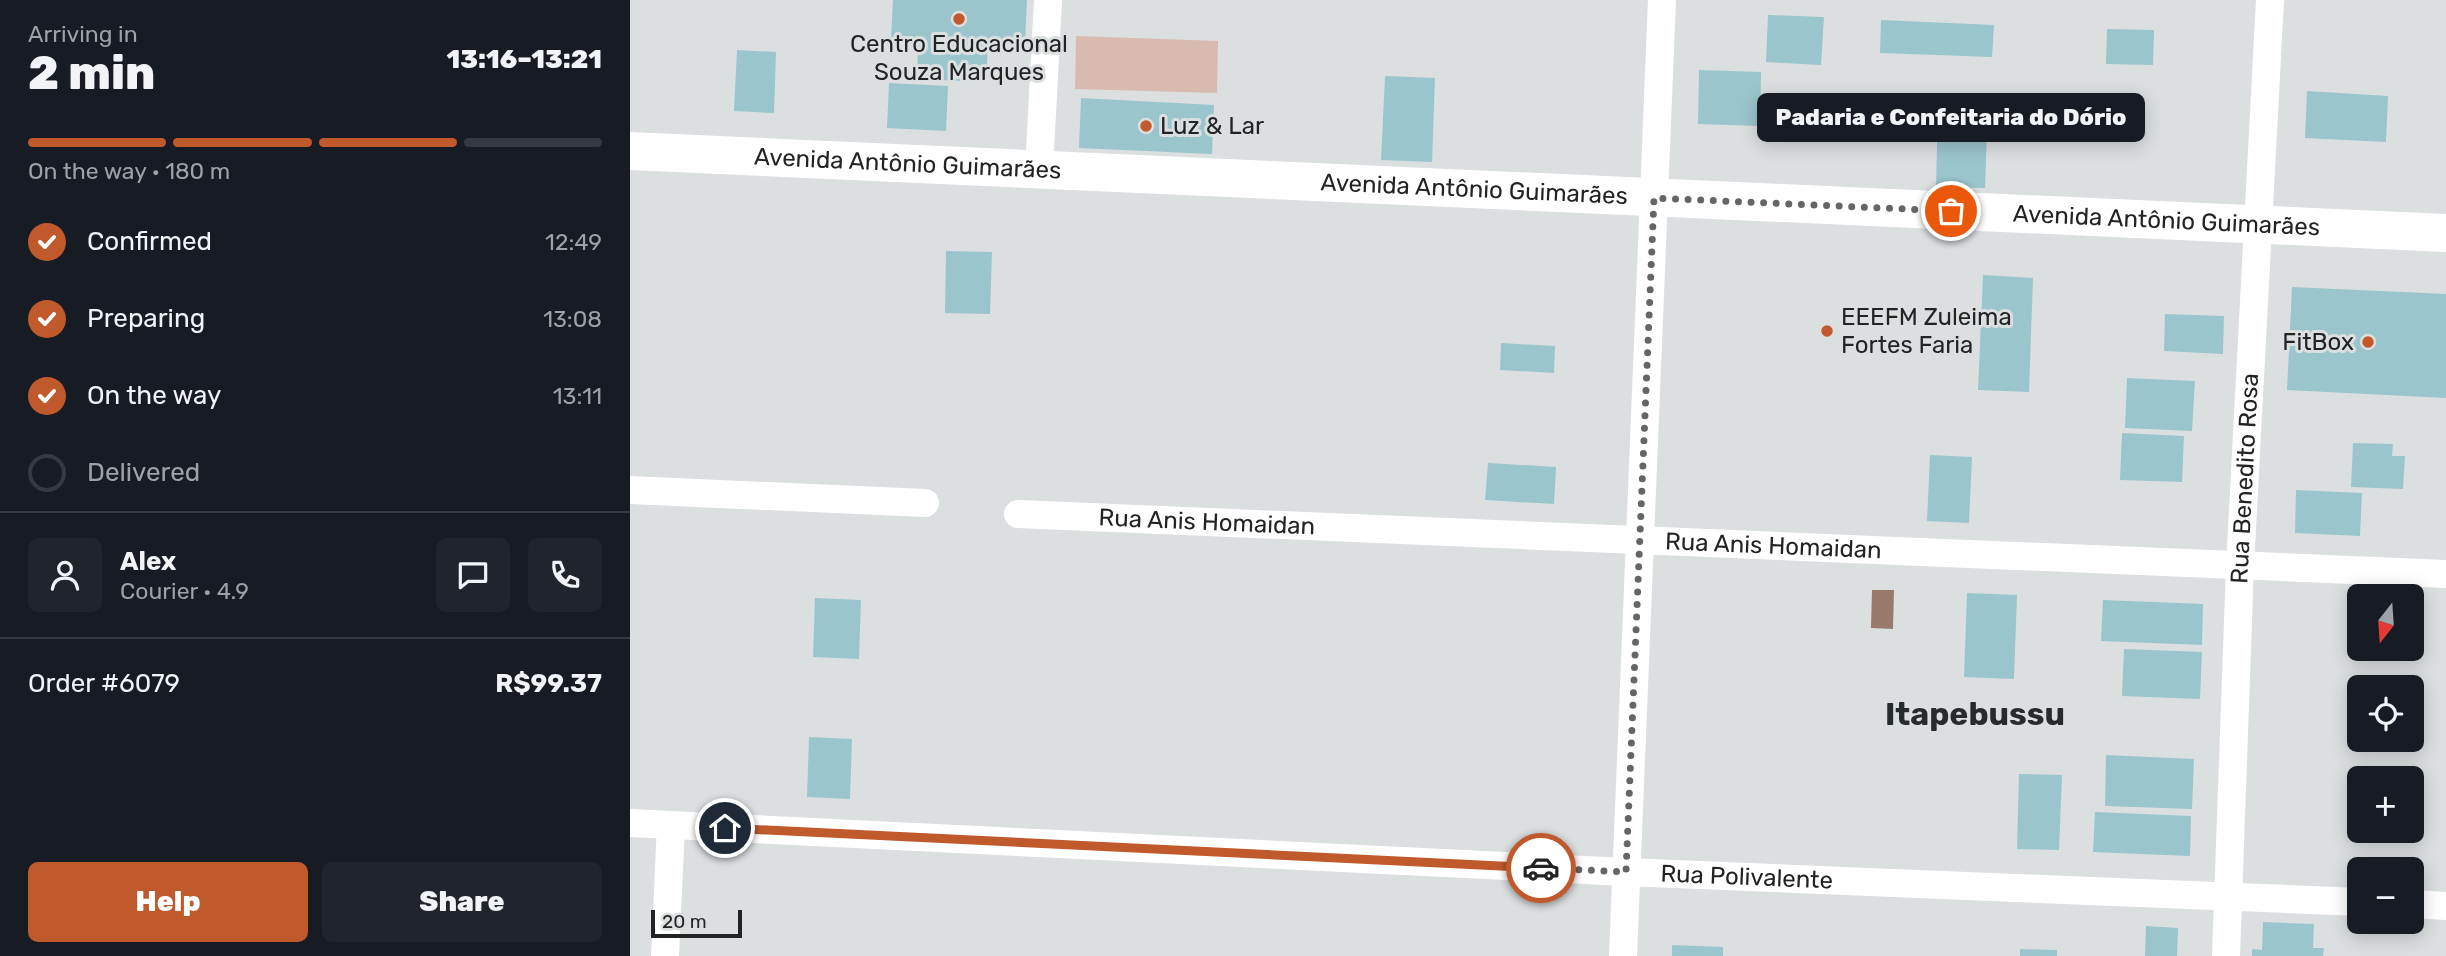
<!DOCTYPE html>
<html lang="en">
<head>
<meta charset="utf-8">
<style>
  :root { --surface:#171b24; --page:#20242c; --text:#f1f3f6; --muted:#9ea1a6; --line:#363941; --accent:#c05a2c }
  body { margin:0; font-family:Rubik,sans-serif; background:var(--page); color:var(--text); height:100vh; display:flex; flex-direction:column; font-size:26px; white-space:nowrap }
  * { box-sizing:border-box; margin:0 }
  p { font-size:23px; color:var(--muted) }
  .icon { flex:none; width:38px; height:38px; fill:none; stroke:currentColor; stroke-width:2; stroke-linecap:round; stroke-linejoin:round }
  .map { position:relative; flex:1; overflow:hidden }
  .panel { display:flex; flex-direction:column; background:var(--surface); width:630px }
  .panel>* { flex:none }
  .needle { width:46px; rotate:197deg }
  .fabs { position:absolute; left:1717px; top:584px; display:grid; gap:14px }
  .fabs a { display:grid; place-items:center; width:77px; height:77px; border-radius:10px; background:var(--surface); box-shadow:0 4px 18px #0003; font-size:35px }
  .scale { position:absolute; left:21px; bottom:18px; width:91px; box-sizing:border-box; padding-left:7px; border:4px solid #222424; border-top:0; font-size:19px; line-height:24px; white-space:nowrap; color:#222424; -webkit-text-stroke:5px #dbdfe0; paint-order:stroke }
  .pin { position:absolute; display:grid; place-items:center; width:60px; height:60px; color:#fff; margin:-30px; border:4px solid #fff; border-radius:50%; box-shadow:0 2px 7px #0007 }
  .courier { position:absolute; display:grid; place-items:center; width:70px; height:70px; margin:-35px; border:5px solid #c05a2c; border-radius:50%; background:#fff; color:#222; box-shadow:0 2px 9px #0007 }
  .bubble { position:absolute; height:49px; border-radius:10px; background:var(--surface); box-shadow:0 4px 18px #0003; font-size:23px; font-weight:800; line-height:49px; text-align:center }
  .summary em { font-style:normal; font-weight:800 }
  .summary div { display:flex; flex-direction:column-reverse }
  .summary { display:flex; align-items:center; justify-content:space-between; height:119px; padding:0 28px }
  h1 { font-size:46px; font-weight:800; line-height:52px }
  .bar { display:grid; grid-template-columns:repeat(4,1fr); gap:10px 7px; align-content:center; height:84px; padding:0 28px }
  .bar i { height:9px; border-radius:5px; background:var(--line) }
  .bar .current { background:var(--accent) }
  .bar p { grid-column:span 4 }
  .line { display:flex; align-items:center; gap:18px; padding:0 28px; border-top:2px solid var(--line) }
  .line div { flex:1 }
  .round { display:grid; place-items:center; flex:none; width:74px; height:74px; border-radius:10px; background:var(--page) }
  ol { padding:0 28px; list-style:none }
  li { display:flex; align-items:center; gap:21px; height:77px }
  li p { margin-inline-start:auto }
  li .icon { padding:7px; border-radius:50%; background:var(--accent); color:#fff; stroke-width:4 }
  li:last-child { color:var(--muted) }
  li i { width:38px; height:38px; border:4px solid var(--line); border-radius:50% }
  .action { display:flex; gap:14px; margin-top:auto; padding:14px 28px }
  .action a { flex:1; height:80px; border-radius:10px; background:var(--accent); color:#fff; font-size:28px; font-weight:800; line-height:80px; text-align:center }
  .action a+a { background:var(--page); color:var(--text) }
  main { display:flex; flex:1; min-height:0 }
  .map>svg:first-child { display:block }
  .green { fill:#d8baae }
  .water { fill:#99796c }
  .building { fill:#9bc5cc }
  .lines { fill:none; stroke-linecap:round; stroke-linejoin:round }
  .street { stroke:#fff; stroke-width:28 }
  .secondary { stroke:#fff; stroke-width:38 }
  .done { stroke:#636566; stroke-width:7; stroke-dasharray:0 12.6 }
  .route { stroke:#c05a2c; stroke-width:9 }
  .poi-dot { fill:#c05a2c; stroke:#dbdfe0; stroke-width:2.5 }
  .labels { text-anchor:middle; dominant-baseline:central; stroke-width:6; stroke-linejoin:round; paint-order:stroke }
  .poi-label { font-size:24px; fill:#222424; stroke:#dbdfe0; text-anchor:start }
  .street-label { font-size:24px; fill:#222424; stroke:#dbdfe0 }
  .district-label { font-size:32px; font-weight:bold; fill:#282b2c; stroke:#dbdfe0 }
</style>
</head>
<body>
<main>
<section class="panel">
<div class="summary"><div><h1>2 min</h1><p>Arriving in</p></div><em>13:16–13:21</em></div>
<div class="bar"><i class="current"></i><i class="current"></i><i class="current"></i><i></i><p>On the way · 180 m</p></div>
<ol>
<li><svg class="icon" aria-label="check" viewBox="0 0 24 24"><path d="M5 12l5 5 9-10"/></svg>Confirmed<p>12:49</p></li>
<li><svg class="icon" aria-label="check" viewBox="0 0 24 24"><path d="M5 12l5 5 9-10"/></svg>Preparing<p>13:08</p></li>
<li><svg class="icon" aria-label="check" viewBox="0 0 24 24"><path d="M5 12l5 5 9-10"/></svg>On the way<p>13:11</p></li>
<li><i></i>Delivered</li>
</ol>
<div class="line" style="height:126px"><a class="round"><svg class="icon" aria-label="person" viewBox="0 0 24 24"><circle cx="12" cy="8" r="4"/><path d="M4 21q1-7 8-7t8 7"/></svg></a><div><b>Alex</b><p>Courier · 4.9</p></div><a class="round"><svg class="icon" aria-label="chat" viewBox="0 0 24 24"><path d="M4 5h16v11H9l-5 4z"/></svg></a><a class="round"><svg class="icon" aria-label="phone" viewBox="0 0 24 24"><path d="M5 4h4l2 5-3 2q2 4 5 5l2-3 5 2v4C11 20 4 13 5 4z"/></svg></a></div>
<div class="line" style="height:91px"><div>Order #6079</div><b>R$99.37</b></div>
<div class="action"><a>Help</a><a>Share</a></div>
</section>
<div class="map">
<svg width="1816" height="956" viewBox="0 0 1816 956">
  <rect width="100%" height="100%" fill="#dbdfe0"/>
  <path class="green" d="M 446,36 L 588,41 L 587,93 L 445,89 Z"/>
  <path class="water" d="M 1242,590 L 1264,590 L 1263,629 L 1241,628 Z"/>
  <g class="building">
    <path d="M 263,0 L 397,0 L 395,44 L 358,43 L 356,82 L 287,79 L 288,39 L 261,38 Z"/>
    <path d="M 1138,15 L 1194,17 L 1191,65 L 1136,62 Z"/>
    <path d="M 1251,20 L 1364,25 L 1362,57 L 1250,53 Z"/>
    <path d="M 1477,29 L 1524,30 L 1523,65 L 1476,64 Z"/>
    <path d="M 107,50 L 146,52 L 144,113 L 104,111 Z"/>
    <path d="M 1069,70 L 1131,72 L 1130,126 L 1068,124 Z"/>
    <path d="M 755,76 L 805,78 L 802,162 L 751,160 Z"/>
    <path d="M 259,83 L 318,86 L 316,131 L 257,128 Z"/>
    <path d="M 1677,91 L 1758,96 L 1756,142 L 1675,138 Z"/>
    <path d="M 451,98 L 584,105 L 582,154 L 449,148 Z"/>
    <path d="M 1308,101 L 1358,103 L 1355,188 L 1306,187 Z"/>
    <path d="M 316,251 L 362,252 L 360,314 L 315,313 Z"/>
    <path d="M 1353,275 L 1403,278 L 1399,392 L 1348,390 Z"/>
    <path d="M 1662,287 L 1816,294 L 1816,398 L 1657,390 Z"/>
    <path d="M 1535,314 L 1594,316 L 1593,354 L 1534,351 Z"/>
    <path d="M 871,343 L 925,346 L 924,373 L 870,370 Z"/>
    <path d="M 1497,378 L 1565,381 L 1562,431 L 1495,428 Z"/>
    <path d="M 1492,433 L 1554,436 L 1552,482 L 1490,480 Z"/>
    <path d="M 1723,443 L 1763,444 L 1762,456 L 1775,456 L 1773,489 L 1721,487 Z"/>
    <path d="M 1300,455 L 1342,457 L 1339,523 L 1297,521 Z"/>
    <path d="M 858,463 L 926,467 L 924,504 L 855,500 Z"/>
    <path d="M 1666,490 L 1732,493 L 1730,536 L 1665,533 Z"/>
    <path d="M 1337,593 L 1387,595 L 1384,679 L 1334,677 Z"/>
    <path d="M 185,598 L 231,600 L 229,659 L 183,657 Z"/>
    <path d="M 1473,600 L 1573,604 L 1572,645 L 1471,641 Z"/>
    <path d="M 1494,649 L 1572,652 L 1570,699 L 1492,696 Z"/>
    <path d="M 179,737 L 222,739 L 220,799 L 177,797 Z"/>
    <path d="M 1476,755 L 1564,759 L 1562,809 L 1475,806 Z"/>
    <path d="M 1389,774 L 1432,775 L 1429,850 L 1387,849 Z"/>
    <path d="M 1465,812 L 1561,816 L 1560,856 L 1463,852 Z"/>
    <path d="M 1633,922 L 1684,924 L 1683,948 L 1694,948 L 1693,956 L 1622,956 L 1622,949 L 1632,950 Z"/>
    <path d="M 1516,926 L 1548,928 L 1547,956 L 1515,956 Z"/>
    <path d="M 1042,945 L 1093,947 L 1093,956 L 1042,956 Z"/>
    <path d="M 1390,949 L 1427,950 L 1427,956 L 1390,956 Z"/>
  </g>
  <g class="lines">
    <g class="street">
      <path d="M 409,170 L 418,0"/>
      <path d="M 0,490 L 295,503"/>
      <path id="s1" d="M 388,514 L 1816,574"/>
      <path id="s2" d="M 0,823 L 996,872 L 1729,902"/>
      <path d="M 1782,904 L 1816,906"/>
      <path d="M 35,956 L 41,825"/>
      <path d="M 993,956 L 1032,0"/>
      <path id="s3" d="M 1596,956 L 1610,566 L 1640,0"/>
    </g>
    <path class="secondary" id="s4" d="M 0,151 L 1816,233"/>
  </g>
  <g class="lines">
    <path class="done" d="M 911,868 L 996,872 L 1024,198 L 1321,211"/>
    <path class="route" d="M 95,828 L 911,868"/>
  </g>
  <g class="poi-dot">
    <circle cx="329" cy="19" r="7"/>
    <circle cx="516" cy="126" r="7"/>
    <circle cx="1197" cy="331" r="7"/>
    <circle cx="1738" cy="342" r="7"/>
  </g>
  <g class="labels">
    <g class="poi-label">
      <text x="329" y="44" text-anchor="middle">Centro Educacional<tspan x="329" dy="28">Souza Marques</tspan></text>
      <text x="530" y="126">Luz &amp; Lar</text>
      <text x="1211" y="317">EEEFM Zuleima<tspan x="1211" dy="28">Fortes Faria</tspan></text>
      <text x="1724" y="342" text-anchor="end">FitBox</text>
    </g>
    <g class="street-label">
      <text stroke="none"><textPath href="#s4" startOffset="278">Avenida Antônio Guimarães</textPath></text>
      <text stroke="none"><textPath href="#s4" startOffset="845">Avenida Antônio Guimarães</textPath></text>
      <text stroke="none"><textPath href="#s4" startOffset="1538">Avenida Antônio Guimarães</textPath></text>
      <text stroke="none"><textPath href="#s3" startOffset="478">Rua Benedito Rosa</textPath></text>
      <text stroke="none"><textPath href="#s1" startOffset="189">Rua Anis Homaidan</textPath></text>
      <text stroke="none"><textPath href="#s1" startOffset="756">Rua Anis Homaidan</textPath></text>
      <text stroke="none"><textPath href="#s2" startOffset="1118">Rua Polivalente</textPath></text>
    </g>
    <g class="district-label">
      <text x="1345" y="714">Itapebussu</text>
    </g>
  </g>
</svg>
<div class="fabs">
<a><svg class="needle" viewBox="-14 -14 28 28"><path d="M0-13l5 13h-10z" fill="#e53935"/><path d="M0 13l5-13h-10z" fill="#9ea1a6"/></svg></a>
<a><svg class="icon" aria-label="locate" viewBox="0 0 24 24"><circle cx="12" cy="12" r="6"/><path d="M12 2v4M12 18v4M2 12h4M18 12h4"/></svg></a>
<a>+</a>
<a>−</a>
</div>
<div class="scale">20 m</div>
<div class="pin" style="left:1321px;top:211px;background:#ea580c"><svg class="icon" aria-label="bag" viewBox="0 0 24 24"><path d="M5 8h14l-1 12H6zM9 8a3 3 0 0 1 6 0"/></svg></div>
<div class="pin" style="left:95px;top:828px;background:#1f2937"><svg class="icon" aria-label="home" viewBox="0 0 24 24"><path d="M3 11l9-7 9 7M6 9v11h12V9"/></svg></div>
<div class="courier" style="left:911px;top:868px"><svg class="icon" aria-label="car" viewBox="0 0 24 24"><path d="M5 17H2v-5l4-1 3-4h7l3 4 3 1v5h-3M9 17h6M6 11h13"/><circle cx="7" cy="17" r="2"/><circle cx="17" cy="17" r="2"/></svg></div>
<div class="bubble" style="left:1127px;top:93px;width:388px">Padaria e Confeitaria do Dório</div>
</div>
</main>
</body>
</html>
